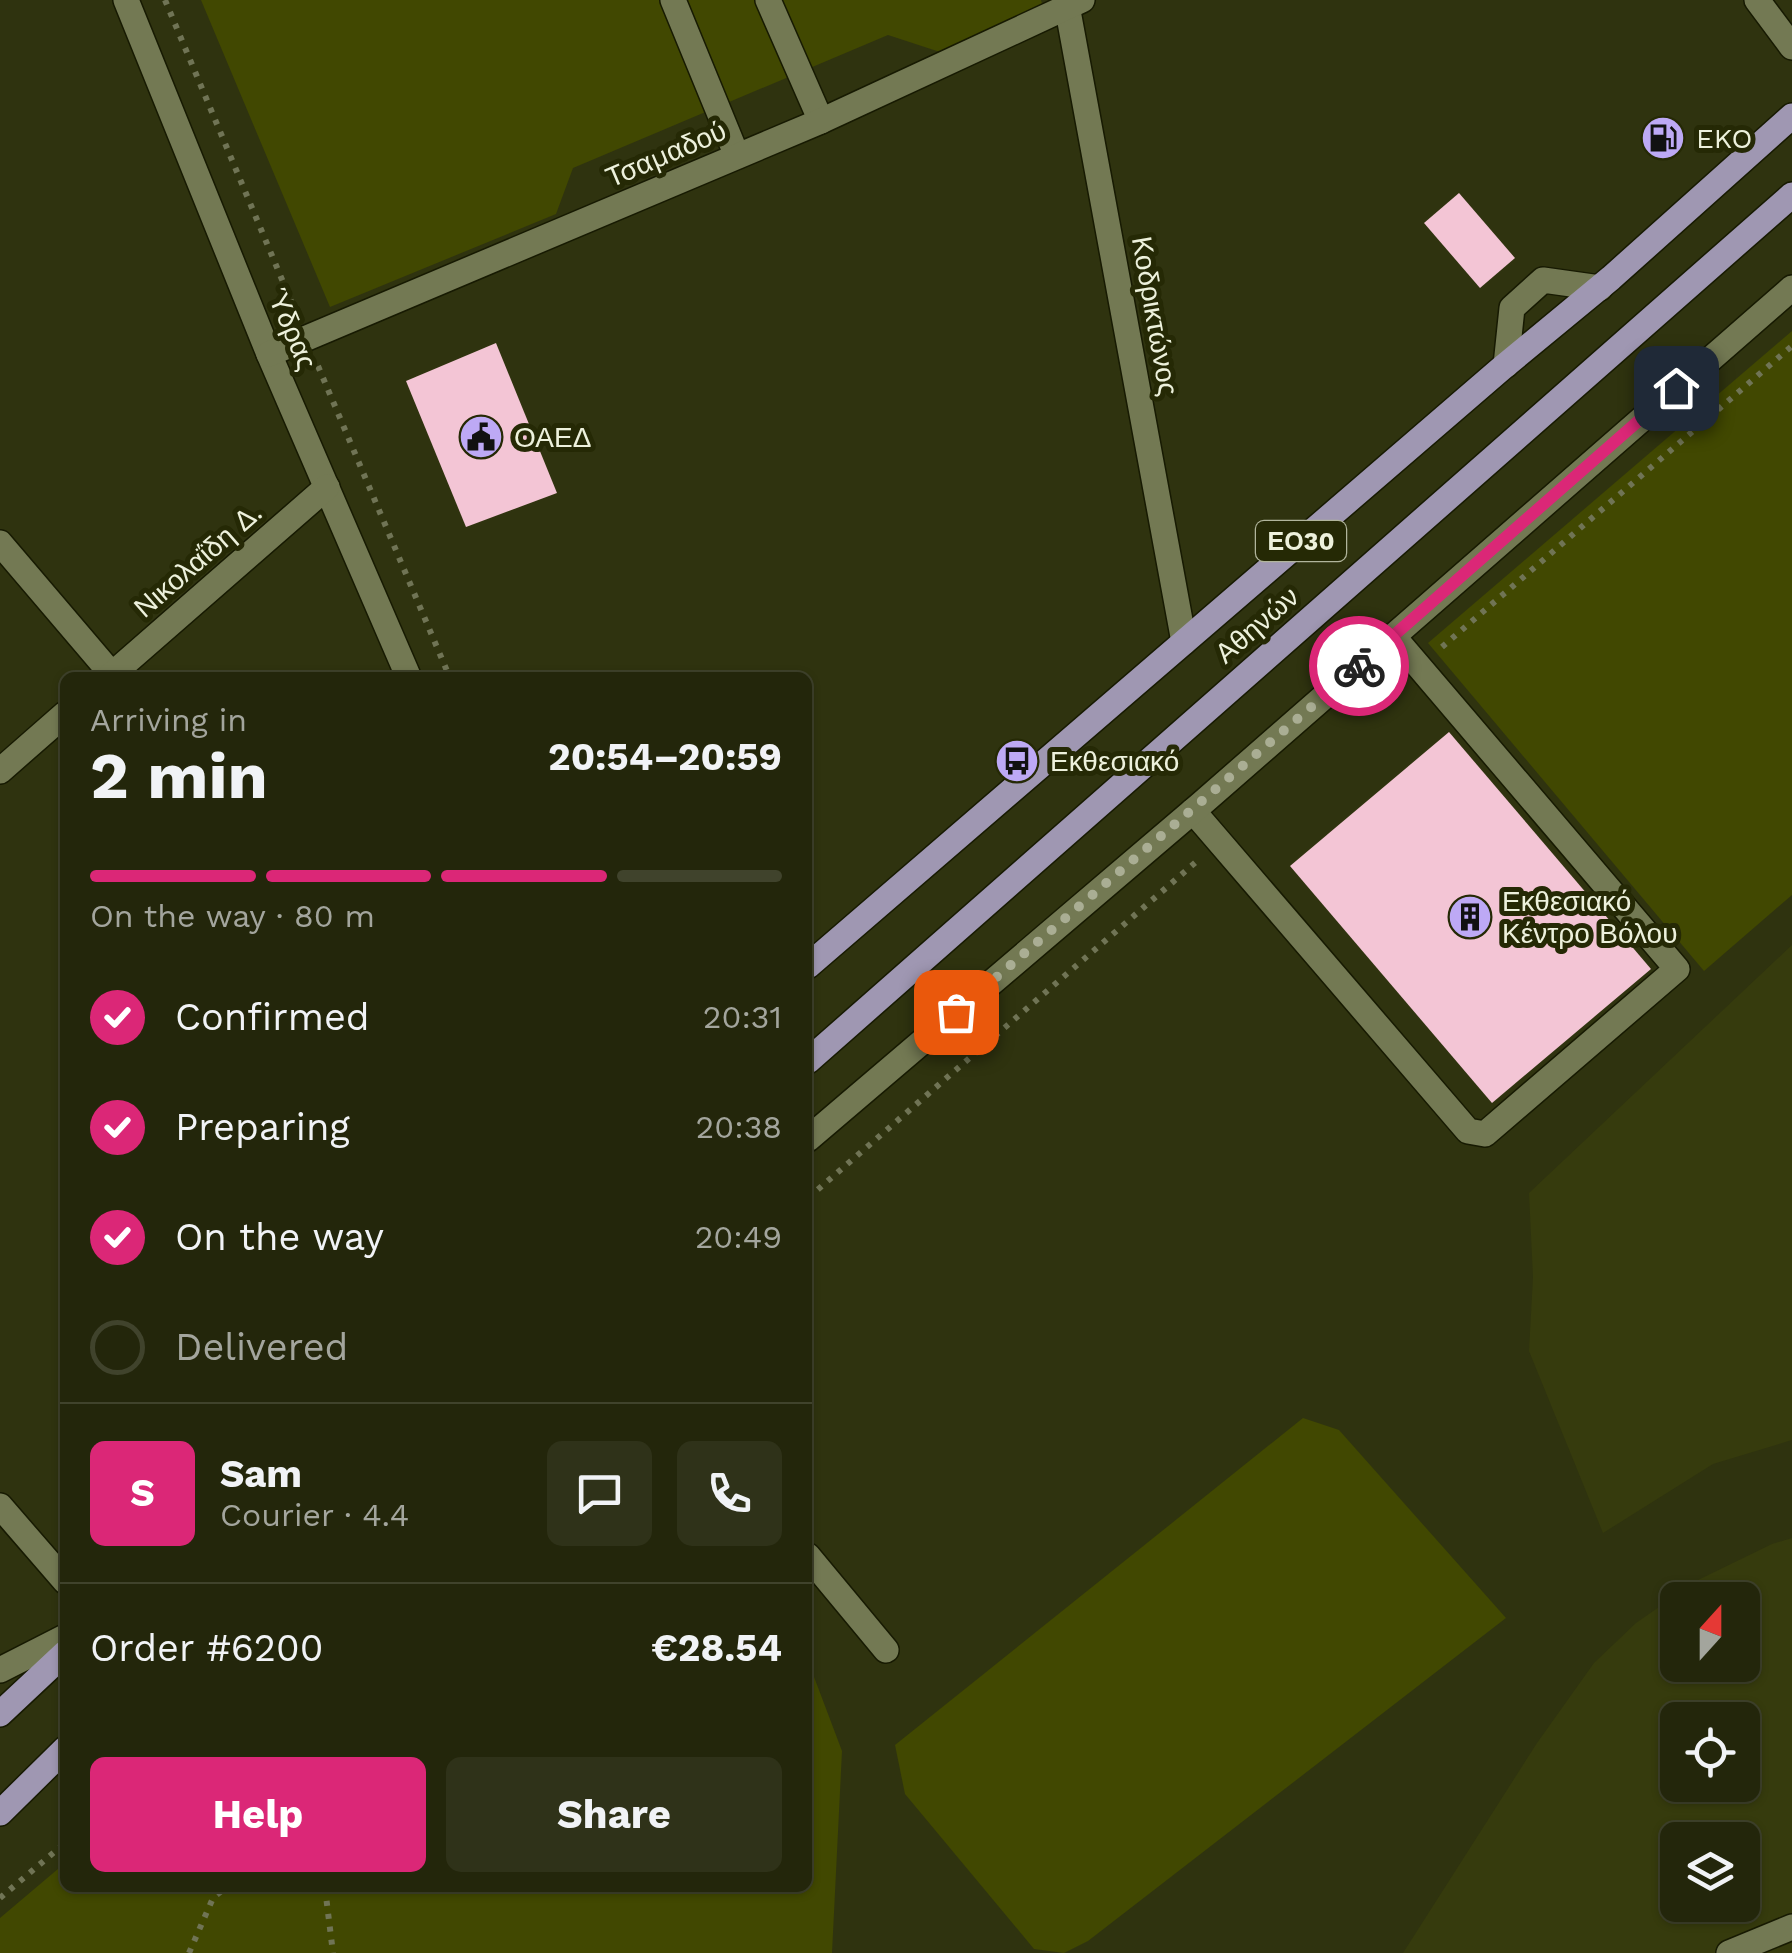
<!DOCTYPE html>
<html lang="en">
<head>
<meta charset="utf-8">
<style>
  :root { --surface:#23260b; --page:#2f3219; --text:#f1f3f6; --muted:#a3a59d; --line:#40432c; --accent:#db2777 }
  body { margin:0; font-family:"Work Sans",sans-serif; background:var(--page); color:var(--text); height:100vh; display:flex; flex-direction:column; font-size:38px; white-space:nowrap }
  * { box-sizing:border-box; margin:0 }
  p { font-size:32px; color:var(--muted) }
  .icon { flex:none; width:55px; height:55px; fill:none; stroke:currentColor; stroke-width:2; stroke-linecap:round; stroke-linejoin:round }
  .map { position:relative; flex:1; overflow:hidden }
  .details { position:absolute; left:60px; top:672px; width:752px; height:1220px; display:flex; flex-direction:column; background:var(--surface); border-radius:15px; box-shadow:0 2px 8px #0004,0 0 0 2px var(--line) }
  .details>* { flex:none }
  .needle { width:65px; rotate:21deg }
  .fabs { position:absolute; left:1660px; top:1582px; display:grid; gap:20px }
  .fabs a { display:grid; place-items:center; width:100px; height:100px; border-radius:15px; background:var(--surface); box-shadow:0 2px 8px #0004,0 0 0 2px var(--line); font-size:50px }
  .pin { position:absolute; display:grid; place-items:center; width:85px; height:85px; color:#fff; margin:-42px; border-radius:20px; box-shadow:0 5px 15px #0006 }
  .courier { position:absolute; display:grid; place-items:center; width:100px; height:100px; margin:-50px; border:8px solid #db2777; border-radius:50%; background:#fff; color:#222; box-shadow:0 2px 12px #0007 }
  .summary em { font-style:normal; font-weight:700 }
  .summary div { display:flex; flex-direction:column-reverse }
  .summary { display:flex; align-items:center; justify-content:space-between; height:170px; padding:0 30px }
  h1 { font-size:65px; font-weight:700; line-height:75px }
  .bar { display:grid; grid-template-columns:repeat(4,1fr); gap:15px 10px; align-content:center; height:120px; padding:0 30px }
  .bar i { height:12px; border-radius:8px; background:var(--line) }
  .bar .active { background:var(--accent) }
  .bar p { grid-column:span 4 }
  .line { display:flex; align-items:center; gap:25px; padding:0 30px; border-top:2px solid var(--line) }
  .line div { flex:1 }
  .round { display:grid; place-items:center; flex:none; width:105px; height:105px; border-radius:15px; background:var(--page) }
  ol { padding:0 30px; list-style:none }
  li { display:flex; align-items:center; gap:30px; height:110px }
  li p { margin-inline-start:auto }
  li .icon { padding:10px; border-radius:50%; background:var(--accent); color:#fff; stroke-width:4 }
  li:last-child { color:var(--muted) }
  li i { width:55px; height:55px; border:5px solid var(--line); border-radius:50% }
  .button { display:flex; gap:20px; margin-top:auto; padding:20px 30px }
  .button a { flex:1; height:115px; border-radius:15px; background:var(--accent); color:#fff; font-size:40px; font-weight:700; line-height:115px; text-align:center }
  .button a+a { background:var(--page); color:var(--text) }
  .map>svg:first-child { display:block }
  .built { fill:#363b0d; fill-rule:evenodd }
  .green { fill:#414801 }
  .building { fill:#f3c5d5 }
  .lines { fill:none; stroke-linecap:round; stroke-linejoin:round }
  .minor-casing { stroke:#171a02; stroke-width:28 }
  .major-casing { stroke:#171a02; stroke-width:28 }
  .path { stroke:#707455; stroke-width:6; stroke-dasharray:5 8; stroke-linecap:butt }
  .minor { stroke:#737953; stroke-width:25 }
  .major { stroke:#9f97b2; stroke-width:25 }
  .done { stroke:#aaae94; stroke-width:10; stroke-dasharray:0 18 }
  .route { stroke:#db2777; stroke-width:12 }
  .labels { text-anchor:middle; dominant-baseline:central; stroke-width:10; stroke-linejoin:round; paint-order:stroke }
  .shield { fill:#252905; stroke:#b1b59c; stroke-width:2.5 }
  .shield-label { font-size:25px; font-weight:bold; fill:#edf1dc }
  .poi-label { font-size:28px; fill:#edf1dc; stroke:#252905; text-anchor:start }
  .street-label { font-size:28px; fill:#edf1dc; stroke:#252905 }
</style>
</head>
<body>
<div class="map">
<svg width="1792" height="1953" viewBox="0 0 1792 1953">
  <rect width="100%" height="100%" fill="#2f330f"/>
  <g class="built">
    <path d="M 1792,945 L 1792,1440 L 1713,1464 L 1603,1533 L 1529,1351 L 1533,1277 L 1529,1193 Z"/>
    <path d="M 1792,1538 L 1792,1953 L 1403,1953 L 1537,1743 L 1594,1663 L 1636,1623 L 1698,1580 L 1772,1544 ZM 1678,1600 L 1742,1600 L 1742,1665 L 1678,1665 ZM 1678,1720 L 1742,1720 L 1742,1785 L 1678,1785 ZM 1678,1840 L 1742,1840 L 1742,1905 L 1678,1905 Z"/>
  </g>
  <g class="green">
    <path d="M 201,0 L 1041,0 L 1044,11 L 943,53 L 888,35 L 573,168 L 556,214 L 330,307 Z"/>
    <path d="M 1792,331 L 1792,895 L 1704,971 L 1428,643 Z"/>
    <path d="M 1303,1418 L 1339,1430 L 1506,1618 L 1088,1941 L 1064,1953 L 1034,1949 L 905,1794 L 895,1745 Z"/>
    <path d="M 808,1661 L 842,1751 L 832,1953 L 0,1953 L 0,1918 L 65,1863 L 65,1888 L 808,1888 Z"/>
  </g>
  <g class="building">
    <path d="M 1459,193 L 1515,258 L 1480,288 L 1424,223 Z"/>
    <path d="M 496,343 L 557,493 L 466,527 L 406,381 Z"/>
    <path d="M 1449,732 L 1651,969 L 1492,1103 L 1290,866 Z"/>
  </g>
  <g class="lines">
    <g class="minor-casing">
      <g id="minor">
        <path d="M 126,0 L 269,354 L 409,678"/>
        <path d="M 673,0 L 737,156"/>
        <path d="M 768,0 L 821,121"/>
        <path d="M 1066,0 L 1184,642"/>
        <path d="M 1757,0 L 1792,47"/>
        <path d="M 269,354 L 821,121 L 1082,0"/>
        <path d="M 1506,365 L 1512,308 L 1543,280 L 1600,288"/>
        <path d="M 0,543 L 115,678"/>
        <path d="M 108,678 L 327,487"/>
        <path d="M 0,771 L 65,714"/>
        <path d="M 1193,811 L 1468,1131 L 1485,1134 L 1677,969 L 1393,636"/>
        <path d="M 808,1139 L 1200,805 L 1792,288"/>
        <path d="M 0,1506 L 65,1581"/>
        <path d="M 808,1556 L 886,1650"/>
        <path d="M 0,1670 L 65,1637"/>
        <path d="M 1729,1953 L 1792,1927"/>
      </g>
    </g>
    <g class="major-casing">
      <g id="major">
        <path d="M 808,966 L 1502,368 L 1611,278 L 1792,116"/>
        <path d="M 808,1061 L 1792,195"/>
        <path d="M 0,1714 L 65,1653"/>
        <path d="M 0,1813 L 65,1749"/>
      </g>
    </g>
    <g class="path">
      <path d="M 165,0 L 296,313"/>
      <path d="M 318,366 L 450,678"/>
      <path d="M 1442,647 L 1792,346"/>
      <path d="M 808,1198 L 1196,862"/>
      <path d="M 325,1888 L 333,1953"/>
      <path d="M 0,1898 L 65,1843"/>
      <path d="M 189,1953 L 213,1898 L 225,1888"/>
    </g>
    <use href="#minor" class="minor"/>
    <use href="#major" class="major"/>
  </g>
  <g class="lines">
    <path class="done" d="M 956,1012 L 1359,666"/>
    <path class="route" d="M 1359,666 L 1676,388"/>
  </g>
  <defs>
    <g id="fuel-disc" transform="scale(2.25)"><circle r="9.5" fill="#bda9f5" stroke="#252905"/><path d="M-5.5-6h7V0h2V4h1.3V-2.5L3-4.5l.8-.8L6-3V5H2.5V1h-1V6h-7ZM-4.2-4.7v3.2H.2V-4.7Z" fill="#111"/></g>
    <g id="civic-disc" transform="scale(2.25)"><circle r="9.5" fill="#bda9f5" stroke="#252905"/><path d="M-.6-6.5H3V-4.5H.6V-3L4-1V1h2V6H-6V1h2V-1L-.6-3ZM-1.2 2.5V6h2.4V2.5Z" fill="#111"/></g>
    <g id="bus-disc" transform="scale(2.25)"><circle r="9.5" fill="#bda9f5" stroke="#252905"/><path d="M-5-6H5V4H4V6H2V4H-2V6H-4V4H-5ZM-3.5-4V0h7V-4ZM-3.5 1.2v1.5H-2V1.2ZM2 1.2v1.5H3.5V1.2Z" fill="#111"/></g>
    <g id="building-disc" transform="scale(2.25)"><circle r="9.5" fill="#bda9f5" stroke="#252905"/><path d="M-4-6H4V6H1V3H-1V6H-4ZM-2.5-4.3h1.7v1.8h-1.7ZM.8-4.3h1.7v1.8H.8ZM-2.5-1h1.7V.8h-1.7ZM.8-1h1.7V.8H.8Z" fill="#111"/></g>
  </defs>
  <g fill-rule="evenodd">
    <use href="#fuel-disc" x="1663" y="138"/>
    <use href="#civic-disc" x="481" y="437"/>
    <use href="#bus-disc" x="1017" y="761"/>
    <use href="#building-disc" x="1470" y="917"/>
  </g>
  <g class="labels">
    <rect class="shield" x="1256" y="521" width="90" height="40" rx="8"/>
    <g class="shield-label">
      <text x="1301" y="541">ΕΟ30</text>
    </g>
    <g class="poi-label">
      <text x="1696" y="138">EKO</text>
      <text x="514" y="437">ΟΑΕΔ</text>
      <text x="1050" y="761">Εκθεσιακό</text>
      <text x="1502" y="901">Εκθεσιακό<tspan x="1502" dy="32">Κέντρο Βόλου</tspan></text>
    </g>
    <g class="street-label">
      <text transform="translate(666 154) rotate(-23)">Τσαμαδού</text>
      <text transform="translate(1155 316) rotate(80)">Κοδρικτώνος</text>
      <text transform="translate(292 329) rotate(67)">Ύδρας</text>
      <text transform="translate(198 560) rotate(-41)">Νικολαΐδη Δ.</text>
      <text transform="translate(1257 625) rotate(-41)">Αθηνών</text>
    </g>
  </g>
</svg>
<div class="fabs">
<a><svg class="needle" viewBox="-14 -14 28 28"><path d="M0-13l5 13h-10z" fill="#e53935"/><path d="M0 13l5-13h-10z" fill="#a3a59d"/></svg></a>
<a><svg class="icon" aria-label="locate" viewBox="0 0 24 24"><circle cx="12" cy="12" r="6"/><path d="M12 2v4M12 18v4M2 12h4M18 12h4"/></svg></a>
<a><svg class="icon" aria-label="layers" viewBox="0 0 24 24"><path d="M12 4l9 5-9 5-9-5zM3 14l9 5 9-5"/></svg></a>
</div>
<div class="pin" style="left:956px;top:1012px;background:#ea580c"><svg class="icon" aria-label="bag" viewBox="0 0 24 24"><path d="M5 8h14l-1 12H6zM9 8a3 3 0 0 1 6 0"/></svg></div>
<div class="pin" style="left:1676px;top:388px;background:#1f2937"><svg class="icon" aria-label="home" viewBox="0 0 24 24"><path d="M3 11l9-7 9 7M6 9v11h12V9"/></svg></div>
<div class="courier" style="left:1359px;top:666px"><svg class="icon" aria-label="bike" viewBox="0 0 24 24"><circle cx="6" cy="16" r="4"/><circle cx="18" cy="16" r="4"/><path d="M6 16l4-8h5l3 8M10 8l3 8H6M13 5h3"/></svg></div>
<section class="details">
<div class="summary"><div><h1>2 min</h1><p>Arriving in</p></div><em>20:54–20:59</em></div>
<div class="bar"><i class="active"></i><i class="active"></i><i class="active"></i><i></i><p>On the way · 80 m</p></div>
<ol>
<li><svg class="icon" aria-label="check" viewBox="0 0 24 24"><path d="M5 12l5 5 9-10"/></svg>Confirmed<p>20:31</p></li>
<li><svg class="icon" aria-label="check" viewBox="0 0 24 24"><path d="M5 12l5 5 9-10"/></svg>Preparing<p>20:38</p></li>
<li><svg class="icon" aria-label="check" viewBox="0 0 24 24"><path d="M5 12l5 5 9-10"/></svg>On the way<p>20:49</p></li>
<li><i></i>Delivered</li>
</ol>
<div class="line" style="height:180px"><b class="round" style="background:var(--accent);color:#fff">S</b><div><b>Sam</b><p>Courier · 4.4</p></div><a class="round"><svg class="icon" aria-label="chat" viewBox="0 0 24 24"><path d="M4 5h16v11H9l-5 4z"/></svg></a><a class="round"><svg class="icon" aria-label="phone" viewBox="0 0 24 24"><path d="M5 4h4l2 5-3 2q2 4 5 5l2-3 5 2v4C11 20 4 13 5 4z"/></svg></a></div>
<div class="line" style="height:130px"><div>Order #6200</div><b>€28.54</b></div>
<div class="button"><a>Help</a><a>Share</a></div>
</section>
</div>
</body>
</html>
